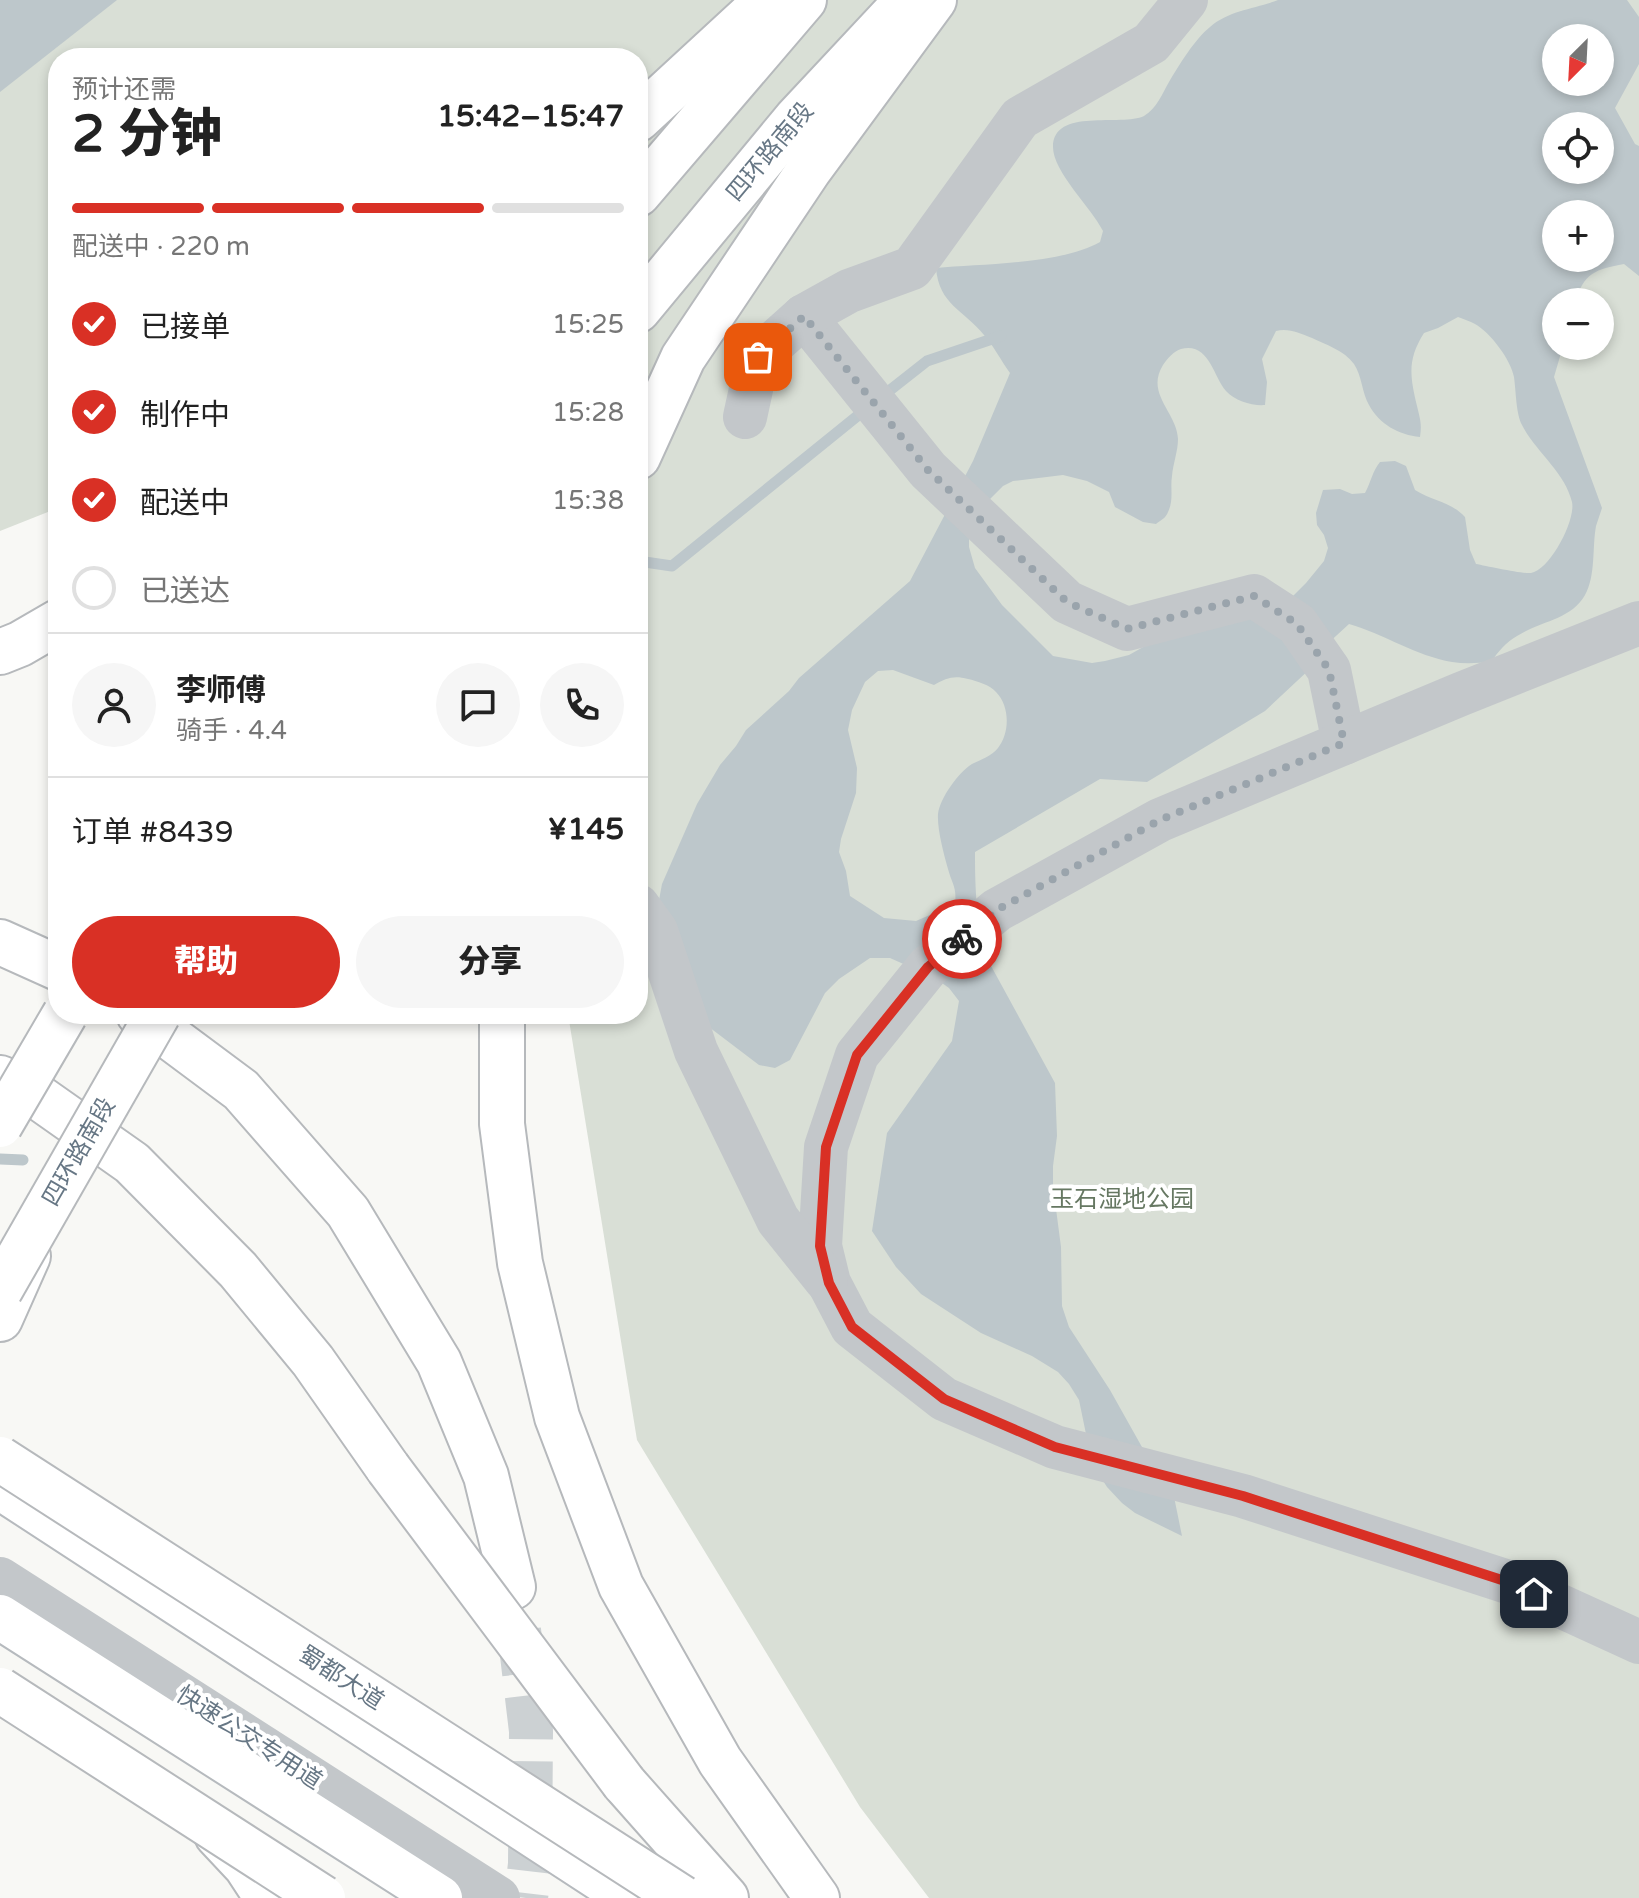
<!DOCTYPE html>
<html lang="zh">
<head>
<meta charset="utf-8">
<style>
  :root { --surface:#fff; --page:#f6f6f6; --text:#222; --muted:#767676; --line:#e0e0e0; --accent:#d93025 }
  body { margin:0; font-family:"Varela Round","Noto Sans SC",sans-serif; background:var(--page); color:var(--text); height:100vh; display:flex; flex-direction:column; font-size:30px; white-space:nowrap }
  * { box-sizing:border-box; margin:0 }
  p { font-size:26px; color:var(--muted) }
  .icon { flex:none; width:44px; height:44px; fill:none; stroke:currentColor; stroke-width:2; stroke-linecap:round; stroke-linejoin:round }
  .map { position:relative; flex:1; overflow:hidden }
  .sheet { position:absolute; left:48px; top:48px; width:600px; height:976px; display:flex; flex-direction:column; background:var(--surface); border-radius:32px; box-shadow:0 4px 12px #0003 }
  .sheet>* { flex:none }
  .needle { width:52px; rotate:204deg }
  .tools { position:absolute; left:1542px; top:24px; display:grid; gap:16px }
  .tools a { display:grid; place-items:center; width:72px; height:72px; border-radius:50%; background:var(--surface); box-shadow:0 4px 12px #0003; font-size:40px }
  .pin { position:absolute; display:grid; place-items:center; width:68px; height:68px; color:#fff; margin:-34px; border-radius:16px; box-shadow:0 4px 12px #0006 }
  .courier { position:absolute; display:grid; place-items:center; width:80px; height:80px; margin:-40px; border:6px solid #d93025; border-radius:50%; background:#fff; color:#222; box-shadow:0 2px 10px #0007 }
  .summary em { font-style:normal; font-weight:800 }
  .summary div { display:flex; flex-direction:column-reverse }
  .summary { display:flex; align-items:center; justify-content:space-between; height:136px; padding:0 24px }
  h1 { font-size:52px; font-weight:800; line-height:60px }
  .bar { display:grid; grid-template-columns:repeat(4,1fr); gap:12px 8px; align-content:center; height:96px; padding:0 24px }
  .bar i { height:10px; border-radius:6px; background:var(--line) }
  .bar .selected { background:var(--accent) }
  .bar p { grid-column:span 4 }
  .line { display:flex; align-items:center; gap:20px; padding:0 24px; border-top:2px solid var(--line) }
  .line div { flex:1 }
  .round { display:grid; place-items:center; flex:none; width:84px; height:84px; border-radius:42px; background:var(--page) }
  ol { padding:0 24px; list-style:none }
  li { display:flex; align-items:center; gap:24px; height:88px }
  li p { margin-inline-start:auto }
  li .icon { padding:8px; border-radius:50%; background:var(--accent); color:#fff; stroke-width:4 }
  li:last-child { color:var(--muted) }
  li i { width:44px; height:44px; border:4px solid var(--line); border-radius:50% }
  .action { display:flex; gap:16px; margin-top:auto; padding:16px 24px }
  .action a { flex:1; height:92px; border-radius:48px; background:var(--accent); color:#fff; font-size:32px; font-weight:800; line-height:92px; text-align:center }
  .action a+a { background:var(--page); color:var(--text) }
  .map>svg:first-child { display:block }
  .green { fill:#d9dfd6; fill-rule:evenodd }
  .water { fill:#bdc7cb; fill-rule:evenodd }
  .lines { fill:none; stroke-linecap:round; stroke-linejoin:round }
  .stream { stroke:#bdc7cb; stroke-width:11 }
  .highway-tunnel { stroke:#ccd1d3; stroke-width:44; stroke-dasharray:44 22; stroke-linecap:butt }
  .major-casing { stroke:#b6babe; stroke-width:48 }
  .highway-casing { stroke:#b6b9bc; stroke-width:48 }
  .minor { stroke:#c3c7ca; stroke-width:44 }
  .major { stroke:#fff; stroke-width:44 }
  .highway { stroke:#fff; stroke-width:44 }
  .highway-bridge-casing { stroke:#b6b9bc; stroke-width:48; stroke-linecap:butt }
  .highway-bridge { stroke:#fff; stroke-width:44 }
  .done { stroke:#9aa4ac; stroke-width:8; stroke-dasharray:0 14.4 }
  .route { stroke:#d93025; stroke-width:10 }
  .labels { text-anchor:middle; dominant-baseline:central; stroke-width:8; stroke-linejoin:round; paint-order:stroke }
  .street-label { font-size:24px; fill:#677785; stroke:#fff }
  .park-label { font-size:24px; fill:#667862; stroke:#fff }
</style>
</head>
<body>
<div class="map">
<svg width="1639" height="1898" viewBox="0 0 1639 1898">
  <rect width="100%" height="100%" fill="#f8f8f5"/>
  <path class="green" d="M 0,0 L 1639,0 L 1639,1898 L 929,1898 L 860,1807 L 637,1440 L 568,1014 L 638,1014 L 638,58 L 58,58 L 58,508 L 0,531 ZM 1556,38 L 1600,38 L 1600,82 L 1556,82 ZM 1556,126 L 1600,126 L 1600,170 L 1556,170 ZM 1556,214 L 1600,214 L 1600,258 L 1556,258 ZM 1556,302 L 1600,302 L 1600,346 L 1556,346 Z"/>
  <g class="water">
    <path d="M 0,0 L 117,0 L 0,92 Z"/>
    <path d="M 1278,0 L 1627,0 L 1639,17 L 1639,64 L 1615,108 L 1635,144 L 1639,146 L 1639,276 L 1624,264 C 1596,269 1584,273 1575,302 L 1556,302 L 1556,346 L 1563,346 L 1554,377 L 1602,508 C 1600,514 1598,520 1596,526 C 1592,548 1596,575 1585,595 C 1571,620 1540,621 1517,636 C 1506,642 1498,652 1491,662 C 1478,663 1465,664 1452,662 C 1416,656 1384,634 1349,624 L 1324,647 L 1312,667 L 1265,711 L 1147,782 L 1100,779 L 975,852 C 975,889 976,929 990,964 L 1055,1083 L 1057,1136 L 1053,1166 L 1053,1186 L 1061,1247 L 1062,1306 L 1069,1327 L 1110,1390 L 1147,1456 L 1171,1482 L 1182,1536 L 1135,1513 L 1122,1503 L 1107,1487 L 1097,1471 L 1086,1434 L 1079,1400 L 1069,1384 L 1058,1372 L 1032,1356 L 981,1333 L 921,1294 L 896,1267 L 872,1231 L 887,1133 L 952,1041 L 959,1001 L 949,988 L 935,978 L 890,958 L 870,958 L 839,979 L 825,993 L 790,1060 L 775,1068 L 759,1065 L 680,1005 L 657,911 L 662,884 L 697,804 L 720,765 L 736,746 L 746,730 L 789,691 L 799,678 L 910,581 L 973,461 L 1010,373 C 1001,361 994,346 984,335 C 964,310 939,305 936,268 C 982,264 1062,264 1100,242 L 1103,231 C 1091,207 1053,172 1053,147 C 1053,107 1122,127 1144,116 C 1157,108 1162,94 1169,82 C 1179,65 1195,39 1210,27 C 1229,10 1255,9 1278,0 ZM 1556,38 L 1600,38 L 1600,82 L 1556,82 ZM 1556,126 L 1600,126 L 1600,170 L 1556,170 ZM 1556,214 L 1600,214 L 1600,258 L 1556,258 ZM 1458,317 C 1463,319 1470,321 1475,324 C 1490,332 1511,360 1514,377 C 1516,391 1516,414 1522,425 C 1536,452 1565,472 1572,502 C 1576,520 1550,570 1531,573 C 1522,574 1487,566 1476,564 L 1470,550 L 1465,517 C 1450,501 1434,502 1415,490 L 1406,466 L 1395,461 L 1380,462 C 1372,472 1371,482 1365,493 L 1352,494 L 1340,489 L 1323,490 L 1316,513 L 1317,525 L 1324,535 L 1328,548 L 1324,561 L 1306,583 L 1285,604 L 1152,642 L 1129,655 L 1105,661 L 1092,663 L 1053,656 L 1002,605 L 975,568 L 969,547 L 969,536 L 988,501 L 1003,486 L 1013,481 L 1063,475 L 1087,481 L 1109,492 L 1115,507 L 1143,522 L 1156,524 C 1161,520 1166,518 1168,512 C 1174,500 1170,488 1172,476 C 1173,464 1178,451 1178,439 C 1177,412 1145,394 1163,365 C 1167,359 1174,351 1181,349 C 1209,342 1213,376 1226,391 C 1235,401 1252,406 1265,405 L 1267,382 L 1262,359 L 1276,331 C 1289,328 1299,333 1312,338 C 1326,345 1344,350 1354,364 C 1362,376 1362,393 1369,405 C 1379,424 1399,435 1420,437 C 1422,423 1420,419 1417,406 C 1410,376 1407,360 1424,333 L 1438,328 ZM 893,670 L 934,685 C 946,678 954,675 968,679 C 977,681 990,685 996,692 C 1010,706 1010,733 998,748 C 992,756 980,760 972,764 C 958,773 940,798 938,814 C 937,829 944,855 948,869 C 952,884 957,887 955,904 L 916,921 L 884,918 L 850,896 L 846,871 L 839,852 L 841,839 L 856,793 L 857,768 L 848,730 L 852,710 L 865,682 L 878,671 Z"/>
  </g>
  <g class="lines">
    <g class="stream">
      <path d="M 880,398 L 927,361 L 1001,336"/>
      <path d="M 638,561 L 672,566 L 866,409"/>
      <path d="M 0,1159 L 23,1160"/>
    </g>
    <path class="highway-tunnel" d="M 519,1630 L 531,1731 L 530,1864 L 526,1898"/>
    <g class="major-casing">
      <g id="major">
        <path d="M 0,1487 L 630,1898"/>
        <path d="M 0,1617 L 440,1898"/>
      </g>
    </g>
    <g class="highway-casing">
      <g id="highway">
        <path d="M 638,119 L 767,0"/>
        <path d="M 638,194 L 804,0"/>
        <path d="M 638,310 L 796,119 L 895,13"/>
        <path d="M 638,457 L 683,358 L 809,170 L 934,0"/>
        <path d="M 0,652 L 20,644 L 58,622"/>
        <path d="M 0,942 L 58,968"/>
        <path d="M 139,1014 L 241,1090 L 348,1212 L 439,1362 L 486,1476 L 513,1587"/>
        <path d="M 502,1014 L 502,1124 L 520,1263 L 557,1417 L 621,1586 L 720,1761 L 817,1898"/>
        <path d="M 0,1078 L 34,1094 L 132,1163 L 238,1270 L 313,1361 L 388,1468"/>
        <path d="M 0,1319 L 28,1256"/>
        <path d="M 624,1783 L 726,1898"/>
        <path d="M 217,1835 L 246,1866 L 267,1898"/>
      </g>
    </g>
    <g class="minor">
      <path d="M 804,316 L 928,470 L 1067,602 L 1127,629 L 1254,596 L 1297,624 L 1329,670 L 1344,743"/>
      <path d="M 745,417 L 758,357 L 804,316 L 849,291 L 912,268 L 1020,118 L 1151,43 L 1186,0"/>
      <path d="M 1639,623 L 1461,694 L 1160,820 L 997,910 L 928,967 L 857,1055 L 826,1147 L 820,1246 L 829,1283 L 852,1327 L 944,1399 L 1055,1447 L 1243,1496 L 1508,1582 L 1639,1642"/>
      <path d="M 638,906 L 656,931 L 696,1051 L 778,1220 L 826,1280"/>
      <path d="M 0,1579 L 498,1898"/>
    </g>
    <use href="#major" class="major"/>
    <use href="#highway" class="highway"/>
    <g class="highway-bridge-casing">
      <g id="highway-bridge">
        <path d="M 0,1125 L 65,1014"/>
        <path d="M 0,1290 L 158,1014"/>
        <path d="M 0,1459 L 682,1898"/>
        <path d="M 388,1468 L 624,1783"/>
        <path d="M 0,1690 L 323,1898"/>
      </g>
    </g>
    <use href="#highway-bridge" class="highway-bridge"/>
  </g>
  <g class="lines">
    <path class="done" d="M 758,357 L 804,316 L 928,470 L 1067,602 L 1127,629 L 1254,596 L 1297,624 L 1329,670 L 1344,743 L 1160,820 L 997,910 L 962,939"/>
    <path class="route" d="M 962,939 L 928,967 L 857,1055 L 826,1147 L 820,1246 L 829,1283 L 852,1327 L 944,1399 L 1055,1447 L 1243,1496 L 1508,1582 L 1534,1594"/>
  </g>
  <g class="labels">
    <g class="street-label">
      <text transform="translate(770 152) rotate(-50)">四环路南段</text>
      <text transform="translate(79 1152) rotate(-60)">四环路南段</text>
      <text transform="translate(341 1678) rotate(33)">蜀都大道</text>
      <text transform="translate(249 1738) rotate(33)">快速公交专用道</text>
    </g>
    <g class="park-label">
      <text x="1122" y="1199">玉石湿地公园</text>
    </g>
  </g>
</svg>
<div class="tools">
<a><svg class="needle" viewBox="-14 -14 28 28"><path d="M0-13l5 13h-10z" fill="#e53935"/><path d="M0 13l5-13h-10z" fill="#767676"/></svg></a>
<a><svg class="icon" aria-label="locate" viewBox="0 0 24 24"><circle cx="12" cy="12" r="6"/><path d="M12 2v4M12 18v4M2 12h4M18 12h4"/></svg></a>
<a>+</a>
<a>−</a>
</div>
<div class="pin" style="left:758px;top:357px;background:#ea580c"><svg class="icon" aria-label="bag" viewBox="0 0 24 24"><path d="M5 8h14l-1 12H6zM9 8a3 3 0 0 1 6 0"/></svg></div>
<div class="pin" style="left:1534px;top:1594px;background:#1f2937"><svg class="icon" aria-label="home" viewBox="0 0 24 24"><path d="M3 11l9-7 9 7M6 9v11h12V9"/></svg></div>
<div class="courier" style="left:962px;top:939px"><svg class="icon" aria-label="bike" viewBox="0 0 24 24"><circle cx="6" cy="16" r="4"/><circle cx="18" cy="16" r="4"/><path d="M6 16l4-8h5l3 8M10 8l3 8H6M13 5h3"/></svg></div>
<section class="sheet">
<div class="summary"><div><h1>2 分钟</h1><p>预计还需</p></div><em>15:42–15:47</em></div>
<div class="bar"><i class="selected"></i><i class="selected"></i><i class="selected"></i><i></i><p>配送中 · 220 m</p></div>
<ol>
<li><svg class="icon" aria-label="check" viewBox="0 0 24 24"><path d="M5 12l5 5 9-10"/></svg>已接单<p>15:25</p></li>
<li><svg class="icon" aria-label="check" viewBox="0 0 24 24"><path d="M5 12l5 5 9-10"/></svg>制作中<p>15:28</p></li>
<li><svg class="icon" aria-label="check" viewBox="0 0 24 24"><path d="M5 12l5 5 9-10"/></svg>配送中<p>15:38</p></li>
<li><i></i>已送达</li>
</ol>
<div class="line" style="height:144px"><a class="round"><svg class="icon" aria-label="person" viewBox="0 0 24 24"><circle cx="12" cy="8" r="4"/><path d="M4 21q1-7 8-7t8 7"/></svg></a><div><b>李师傅</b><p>骑手 · 4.4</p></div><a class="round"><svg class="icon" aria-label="chat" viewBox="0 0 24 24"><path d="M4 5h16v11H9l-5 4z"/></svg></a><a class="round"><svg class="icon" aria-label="phone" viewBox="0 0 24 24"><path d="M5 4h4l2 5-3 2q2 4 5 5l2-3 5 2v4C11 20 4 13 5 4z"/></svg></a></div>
<div class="line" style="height:104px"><div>订单 #8439</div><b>¥145</b></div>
<div class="action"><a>帮助</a><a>分享</a></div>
</section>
</div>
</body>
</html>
